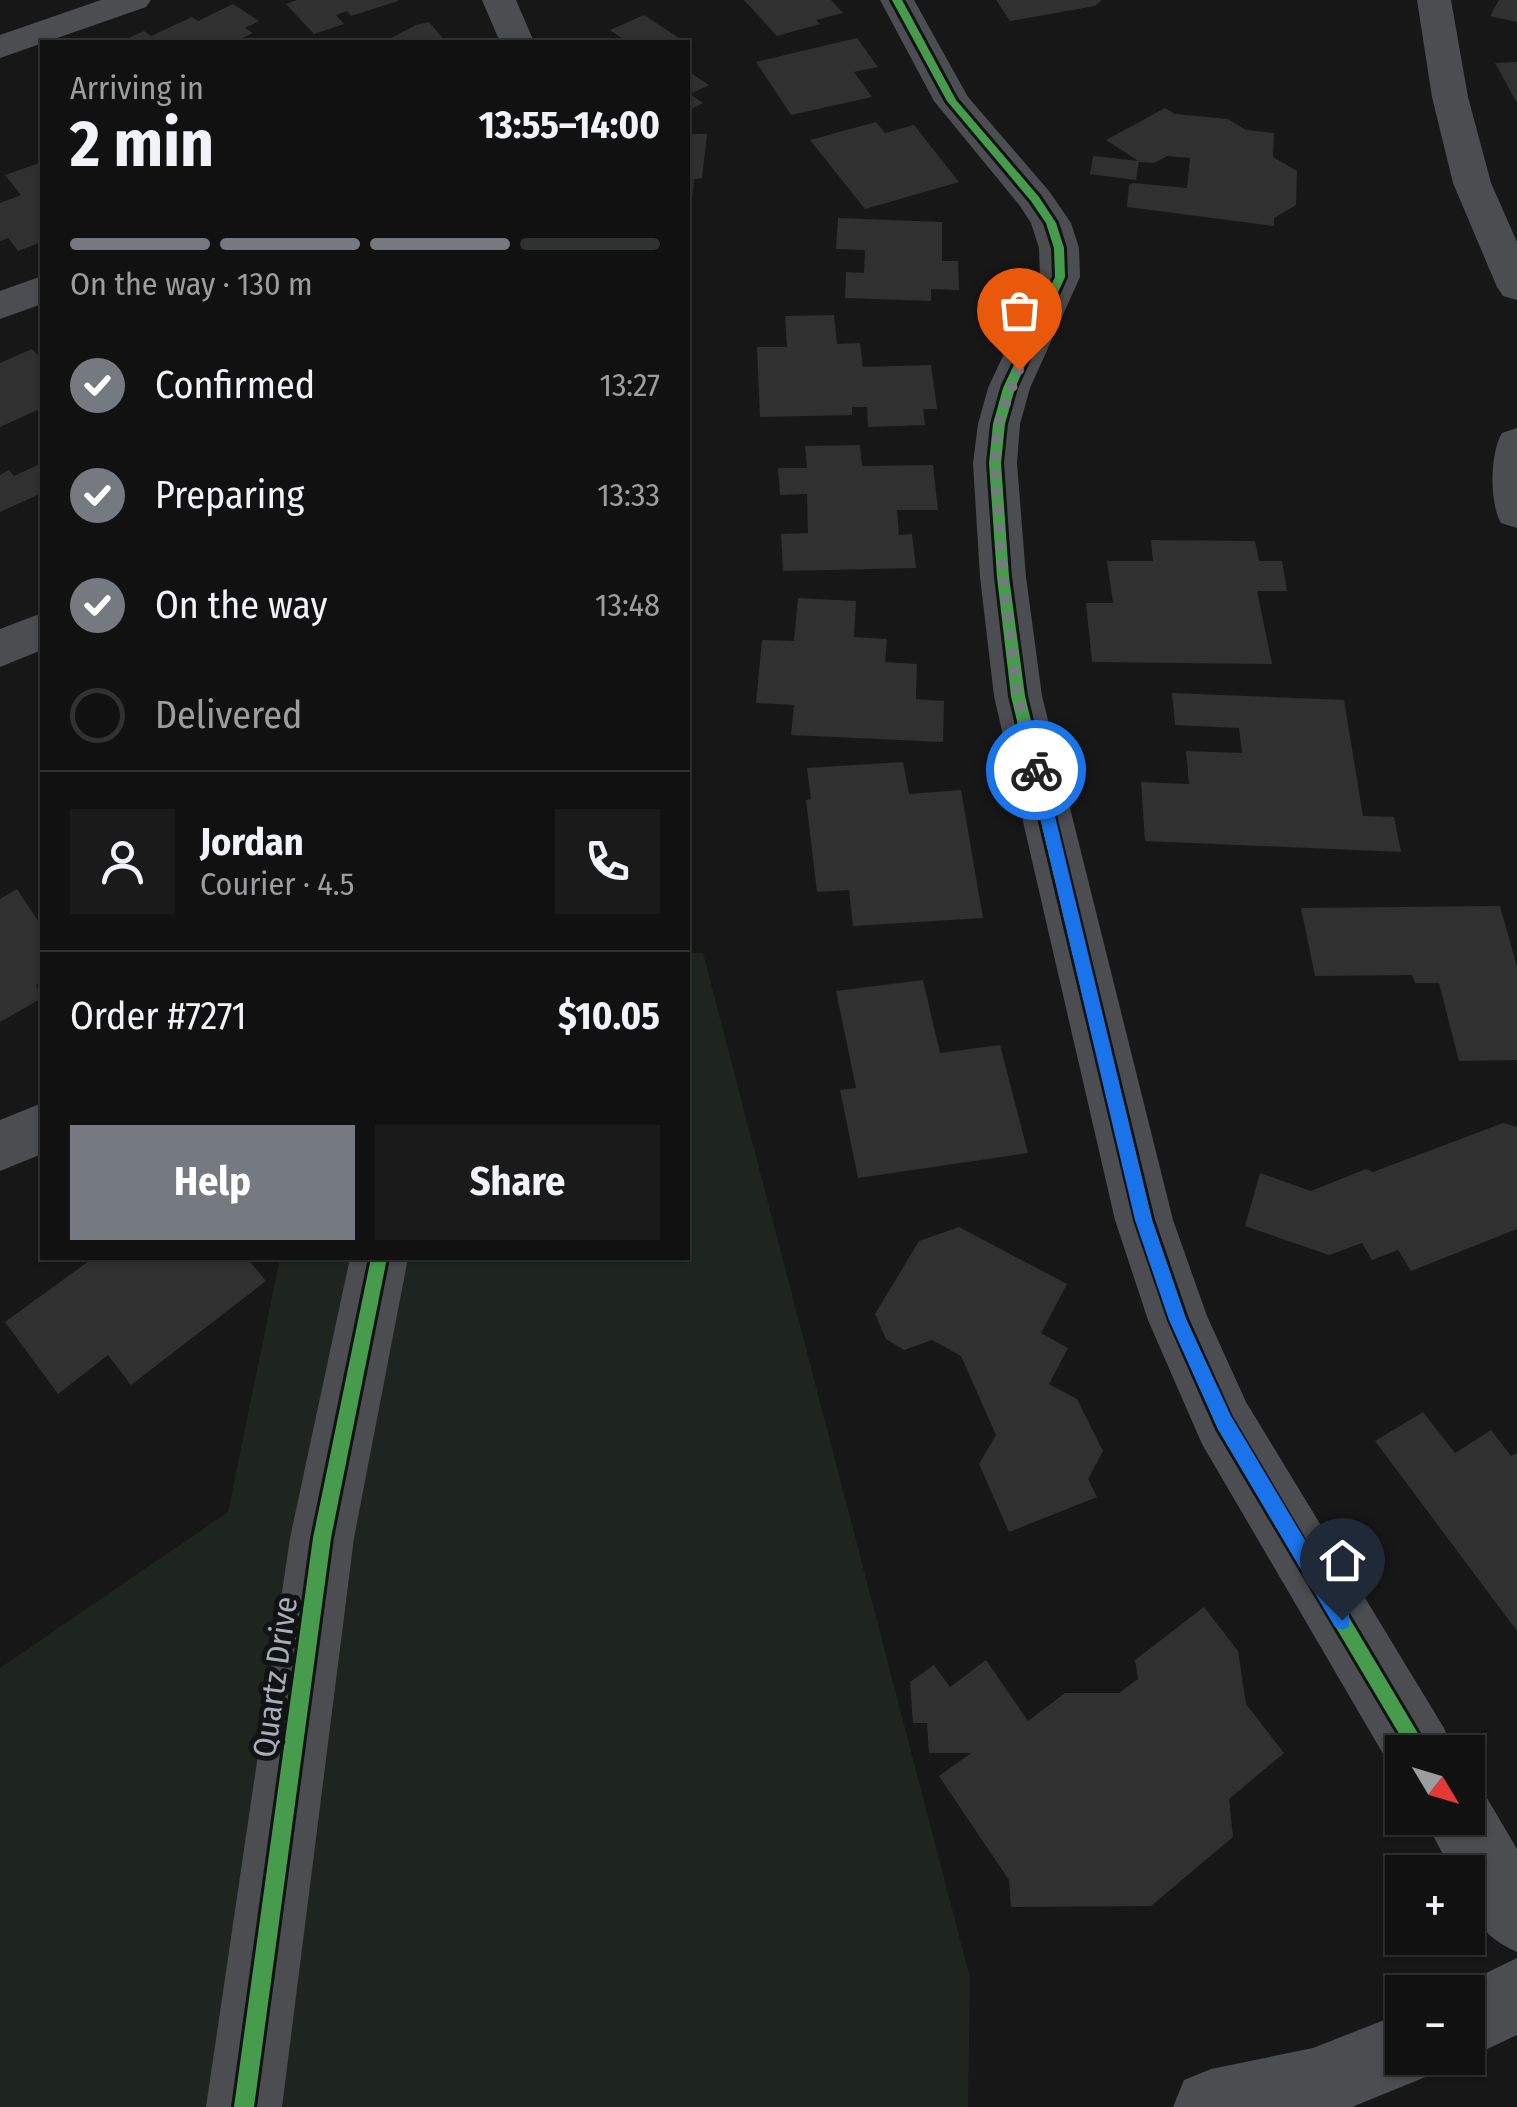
<!DOCTYPE html>
<html lang="en">
<head>
<meta charset="utf-8">
<style>
  :root { --surface:#111; --page:#1a1a1a; --text:#f1f3f6; --muted:#9c9d9f; --line:#303131; --accent:#757a80 }
  body { margin:0; font-family:"Fira Sans Condensed",sans-serif; background:var(--page); color:var(--text); height:100vh; display:flex; flex-direction:column; font-size:38px; white-space:nowrap }
  * { box-sizing:border-box; margin:0 }
  p { font-size:32px; color:var(--muted) }
  .icon { flex:none; width:55px; height:55px; fill:none; stroke:currentColor; stroke-width:2; stroke-linecap:round; stroke-linejoin:round }
  .map { position:relative; flex:1; overflow:hidden }
  .panel { position:absolute; left:40px; top:40px; width:650px; height:1220px; display:flex; flex-direction:column; background:var(--surface); border-radius:0px; box-shadow:0 2px 8px #0004,0 0 0 2px var(--line) }
  .panel>* { flex:none }
  .needle { width:65px; rotate:128deg }
  .buttons { position:absolute; left:1385px; top:1735px; display:grid; gap:20px }
  .buttons a { display:grid; place-items:center; width:100px; height:100px; border-radius:0px; background:var(--surface); box-shadow:0 2px 8px #0004,0 0 0 2px var(--line); font-size:50px }
  .pin { position:absolute; display:grid; place-items:center; width:85px; height:85px; color:#fff; margin:-102px -42px; border-radius:50% 50% 50% 0; rotate:-45deg; box-shadow:0 0 10px #0007 }
  .pin .icon { rotate:45deg }
  .courier { position:absolute; display:grid; place-items:center; width:100px; height:100px; margin:-50px; border:8px solid #1a73e8; border-radius:50%; background:#fff; color:#222; box-shadow:0 2px 12px #0007 }
  .head em { font-style:normal; font-weight:700 }
  .head div { display:flex; flex-direction:column-reverse }
  .head { display:flex; align-items:center; justify-content:space-between; height:170px; padding:0 30px }
  h1 { font-size:65px; font-weight:700; line-height:75px }
  .bar { display:grid; grid-template-columns:repeat(4,1fr); gap:15px 10px; align-content:center; height:120px; padding:0 30px }
  .bar i { height:12px; border-radius:8px; background:var(--line) }
  .bar .current { background:var(--accent) }
  .bar p { grid-column:span 4 }
  .line { display:flex; align-items:center; gap:25px; padding:0 30px; border-top:2px solid var(--line) }
  .line div { flex:1 }
  .round { display:grid; place-items:center; flex:none; width:105px; height:105px; border-radius:0px; background:var(--page) }
  ol { padding:0 30px; list-style:none }
  li { display:flex; align-items:center; gap:30px; height:110px }
  li p { margin-inline-start:auto }
  li .icon { padding:10px; border-radius:50%; background:var(--accent); color:#fff; stroke-width:4 }
  li:last-child { color:var(--muted) }
  li i { width:55px; height:55px; border:5px solid var(--line); border-radius:50% }
  .primary-button { display:flex; gap:20px; margin-top:auto; padding:20px 30px }
  .primary-button a { flex:1; height:115px; border-radius:0px; background:var(--accent); color:#fff; font-size:40px; font-weight:700; line-height:115px; text-align:center }
  .primary-button a+a { background:var(--page); color:var(--text) }
  .map>svg:first-child { display:block }
  .green { fill:#1d251e }
  .building { fill:#303031 }
  .lines { fill:none; stroke-linecap:round; stroke-linejoin:round }
  .minor { fill:#4b4d50; fill-rule:evenodd }
  .cycleway-casing { stroke:#111213; stroke-width:6 }
  .cycleway { fill:#469c4c; fill-rule:evenodd }
  .route { fill:#1a73e8 }
  .done { stroke:#757a80; stroke-width:10; stroke-dasharray:0 18 }
  .labels { text-anchor:middle; dominant-baseline:central; stroke-width:10; stroke-linejoin:round; paint-order:stroke }
  .near-street-label { font-size:32px; fill:#a8afb9; stroke:#111213 }
</style>
</head>
<body>
<div class="map">
<svg width="1517" height="2107" viewBox="0 0 1517 2107">
  <rect width="100%" height="100%" fill="#171717"/>
  <path class="green" d="M 688,953 L 703,953 L 970,1978 L 968,2107 L 0,2107 L 0,1668 L 228,1512 L 280,1258 L 688,1258 Z"/>
  <g class="building">
    <path d="M 297,0 L 397,0 L 398,1 L 351,16 L 347,11 L 336,15 L 344,24 L 314,34 L 286,4 Z"/>
    <path d="M 744,0 L 831,0 L 843,13 L 816,20 L 820,24 L 777,36 Z"/>
    <path d="M 996,0 L 1102,0 L 1095,6 L 1010,21 Z"/>
    <path d="M 1499,0 L 1517,0 L 1517,22 L 1490,16 Z"/>
    <path d="M 233,4 L 259,21 L 245,28 L 253,33 L 233,42 L 120,42 L 144,31 L 151,36 L 192,17 L 198,21 Z"/>
    <path d="M 644,15 L 685,42 L 627,42 L 610,30 Z"/>
    <path d="M 429,22 L 446,42 L 383,42 L 416,25 Z"/>
    <path d="M 857,38 L 878,67 L 854,72 L 872,97 L 791,115 L 756,62 Z"/>
    <path d="M 1517,62 L 1517,103 L 1495,63 Z"/>
    <path d="M 688,71 L 709,85 L 690,94 L 703,103 L 688,111 Z"/>
    <path d="M 1165,108 L 1175,114 L 1228,119 L 1246,130 L 1274,133 L 1273,157 L 1297,171 L 1296,205 L 1274,218 L 1274,226 L 1127,207 L 1129,185 L 1133,183 L 1187,188 L 1190,158 L 1167,156 L 1154,163 L 1140,162 L 1106,140 Z"/>
    <path d="M 876,122 L 885,133 L 914,125 L 959,182 L 865,209 L 810,140 Z"/>
    <path d="M 688,134 L 707,134 L 702,178 L 694,179 L 692,200 L 688,200 Z"/>
    <path d="M 1093,156 L 1139,161 L 1136,180 L 1090,174 Z"/>
    <path d="M 42,162 L 42,242 L 18,251 L 8,238 L 0,241 L 0,203 L 21,195 L 5,175 Z"/>
    <path d="M 838,218 L 942,222 L 942,261 L 958,261 L 959,290 L 931,289 L 931,301 L 845,298 L 846,272 L 864,273 L 865,250 L 836,249 Z"/>
    <path d="M 834,315 L 837,344 L 860,343 L 863,367 L 931,365 L 937,409 L 923,409 L 925,425 L 868,427 L 867,407 L 852,407 L 852,415 L 760,417 L 757,347 L 787,347 L 785,316 Z"/>
    <path d="M 32,349 L 42,360 L 42,408 L 0,427 L 0,363 Z"/>
    <path d="M 860,445 L 862,466 L 933,465 L 938,510 L 897,510 L 899,535 L 912,534 L 916,568 L 783,571 L 781,534 L 808,533 L 807,494 L 780,495 L 778,468 L 807,468 L 805,446 Z"/>
    <path d="M 42,463 L 42,493 L 0,512 L 0,475 L 9,470 L 14,476 Z"/>
    <path d="M 1151,540 L 1255,541 L 1259,561 L 1282,561 L 1287,591 L 1257,591 L 1272,664 L 1092,662 L 1086,603 L 1113,603 L 1107,561 L 1153,561 Z"/>
    <path d="M 798,598 L 856,601 L 854,637 L 887,639 L 885,662 L 917,664 L 916,699 L 944,701 L 943,742 L 791,735 L 794,705 L 756,703 L 762,640 L 794,641 Z"/>
    <path d="M 1172,693 L 1344,700 L 1363,816 L 1394,817 L 1401,852 L 1145,841 L 1141,782 L 1189,784 L 1186,751 L 1242,753 L 1239,728 L 1175,725 Z"/>
    <path d="M 903,762 L 909,794 L 961,790 L 983,918 L 853,926 L 849,890 L 817,892 L 806,800 L 811,799 L 807,768 Z"/>
    <path d="M 17,889 L 42,927 L 42,982 L 36,985 L 42,998 L 0,1022 L 0,899 Z"/>
    <path d="M 1500,906 L 1517,967 L 1517,1060 L 1459,1061 L 1439,983 L 1415,983 L 1412,975 L 1315,976 L 1301,908 Z"/>
    <path d="M 923,980 L 940,1053 L 1000,1045 L 1028,1153 L 858,1178 L 840,1090 L 856,1088 L 836,991 Z"/>
    <path d="M 1503,1123 L 1517,1127 L 1517,1229 L 1411,1271 L 1398,1250 L 1372,1260 L 1362,1243 L 1329,1255 L 1245,1226 L 1260,1173 L 1311,1191 L 1366,1169 L 1373,1172 Z"/>
    <path d="M 959,1227 L 1067,1284 L 1041,1333 L 1068,1348 L 1049,1384 L 1077,1399 L 1103,1451 L 1088,1479 L 1097,1497 L 1009,1532 L 979,1464 L 996,1435 L 961,1356 L 932,1340 L 904,1350 L 886,1339 L 875,1314 L 919,1241 Z"/>
    <path d="M 93,1258 L 247,1258 L 266,1281 L 131,1385 L 108,1355 L 58,1394 L 5,1322 Z"/>
    <path d="M 1423,1412 L 1455,1453 L 1491,1430 L 1511,1456 L 1517,1453 L 1517,1631 L 1375,1441 Z"/>
    <path d="M 1204,1607 L 1238,1651 L 1246,1704 L 1284,1753 L 1229,1799 L 1233,1837 L 1151,1906 L 1011,1907 L 1009,1880 L 939,1776 L 971,1753 L 929,1753 L 927,1723 L 913,1723 L 910,1682 L 934,1665 L 950,1687 L 986,1660 L 1028,1721 L 1065,1693 L 1119,1693 L 1138,1679 L 1135,1660 Z"/>
  </g>
  <g class="lines">
    <g class="minor">
      <path d="M 101,0 L 151,0 L 146,7 L 0,58 L 0,35 Z"/>
      <path d="M 482,0 L 516,0 L 534,42 L 500,42 Z"/>
      <path d="M 880,0 L 914,0 L 968,97 L 1049,191 L 1071,223 L 1079,248 L 1080,277 L 1030,388 L 1020,424 L 1017,463 L 1026,577 L 1042,696 L 1173,1220 L 1207,1316 L 1246,1402 L 1444,1728 L 1454,1752 L 1402,1752 L 1402,1779 L 1396,1776 L 1202,1444 L 1148,1320 L 1115,1220 L 994,696 L 980,577 L 973,463 L 978,424 L 988,388 L 1040,277 L 1039,248 L 1031,223 L 1020,206 L 934,101 Z"/>
      <path d="M 1417,0 L 1451,0 L 1468,97 L 1491,183 L 1517,242 L 1517,300 L 1503,296 L 1497,287 L 1453,183 L 1432,97 Z"/>
      <path d="M 42,276 L 42,304 L 0,319 L 0,291 Z"/>
      <path d="M 1517,428 L 1517,528 L 1501,523 C 1489,503 1490,452 1502,433 Z"/>
      <path d="M 42,613 L 42,650 L 0,667 L 0,629 Z"/>
      <path d="M 42,1103 L 42,1154 L 0,1171 L 0,1120 Z"/>
      <path d="M 350,1258 L 408,1258 L 354,1538 L 282,2107 L 206,2107 L 290,1538 Z"/>
      <path d="M 1468,1787 L 1484,1793 L 1517,1849 L 1517,1952 C 1480,1936 1468,1912 1468,1872 L 1452,1872 L 1424,1818 L 1468,1818 Z"/>
      <path d="M 1517,1958 L 1517,2035 L 1468,2058 L 1467,2058 L 1468,1992 L 1447,1992 Z"/>
      <path d="M 1402,2013 L 1402,2058 L 1436,2058 L 1428,2076 L 1352,2107 L 1173,2107 L 1184,2080 L 1211,2069 L 1313,2048 Z"/>
    </g>
    <g class="cycleway-casing">
      <g id="cycleway">
        <path d="M 892,0 L 902,0 L 956,100 L 1039,197 L 1056,223 L 1064,248 L 1065,277 L 1015,388 L 1005,424 L 1001,463 L 1009,577 L 1025,696 L 1152,1220 L 1186,1319 L 1230,1417 L 1429,1752 L 1410,1752 L 1218,1429 L 1170,1320 L 1136,1220 L 1011,696 L 997,577 L 989,463 L 993,424 L 1003,388 L 1055,277 L 1054,248 L 1046,223 L 1031,201 L 947,101 Z"/>
        <path d="M 371,1258 L 387,1258 L 331,1538 L 254,2107 L 234,2107 L 313,1538 Z"/>
      </g>
    </g>
    <use href="#cycleway" class="cycleway"/>
  </g>
  <path class="route" d="M 1036,764 L 1044,770 L 1152,1220 L 1186,1319 L 1231,1416 L 1349,1614 L 1349,1627 L 1342,1630 L 1335,1627 L 1218,1429 L 1169,1320 L 1135,1220 L 1029,770 Z"/>
  <g class="lines">
    <path class="done" d="M 1019,370 L 998,424 L 995,463 L 1003,577 L 1018,696 L 1036,770"/>
  </g>
  <g class="labels">
    <g class="near-street-label">
      <text transform="translate(275 1677) rotate(-82)">Quartz Drive</text>
    </g>
  </g>
</svg>
<div class="buttons">
<a><svg class="needle" viewBox="-14 -14 28 28"><path d="M0-13l5 13h-10z" fill="#e53935"/><path d="M0 13l5-13h-10z" fill="#9c9d9f"/></svg></a>
<a>+</a>
<a>−</a>
</div>
<div class="pin" style="left:1019px;top:370px;background:#ea580c"><svg class="icon" aria-label="bag" viewBox="0 0 24 24"><path d="M5 8h14l-1 12H6zM9 8a3 3 0 0 1 6 0"/></svg></div>
<div class="pin" style="left:1342px;top:1620px;background:#1f2937"><svg class="icon" aria-label="home" viewBox="0 0 24 24"><path d="M3 11l9-7 9 7M6 9v11h12V9"/></svg></div>
<div class="courier" style="left:1036px;top:770px"><svg class="icon" aria-label="bike" viewBox="0 0 24 24"><circle cx="6" cy="16" r="4"/><circle cx="18" cy="16" r="4"/><path d="M6 16l4-8h5l3 8M10 8l3 8H6M13 5h3"/></svg></div>
<section class="panel">
<div class="head"><div><h1>2 min</h1><p>Arriving in</p></div><em>13:55–14:00</em></div>
<div class="bar"><i class="current"></i><i class="current"></i><i class="current"></i><i></i><p>On the way · 130 m</p></div>
<ol>
<li><svg class="icon" aria-label="check" viewBox="0 0 24 24"><path d="M5 12l5 5 9-10"/></svg>Confirmed<p>13:27</p></li>
<li><svg class="icon" aria-label="check" viewBox="0 0 24 24"><path d="M5 12l5 5 9-10"/></svg>Preparing<p>13:33</p></li>
<li><svg class="icon" aria-label="check" viewBox="0 0 24 24"><path d="M5 12l5 5 9-10"/></svg>On the way<p>13:48</p></li>
<li><i></i>Delivered</li>
</ol>
<div class="line" style="height:180px"><a class="round"><svg class="icon" aria-label="person" viewBox="0 0 24 24"><circle cx="12" cy="8" r="4"/><path d="M4 21q1-7 8-7t8 7"/></svg></a><div><b>Jordan</b><p>Courier · 4.5</p></div><a class="round"><svg class="icon" aria-label="phone" viewBox="0 0 24 24"><path d="M5 4h4l2 5-3 2q2 4 5 5l2-3 5 2v4C11 20 4 13 5 4z"/></svg></a></div>
<div class="line" style="height:130px"><div>Order #7271</div><b>$10.05</b></div>
<div class="primary-button"><a>Help</a><a>Share</a></div>
</section>
</div>
</body>
</html>
